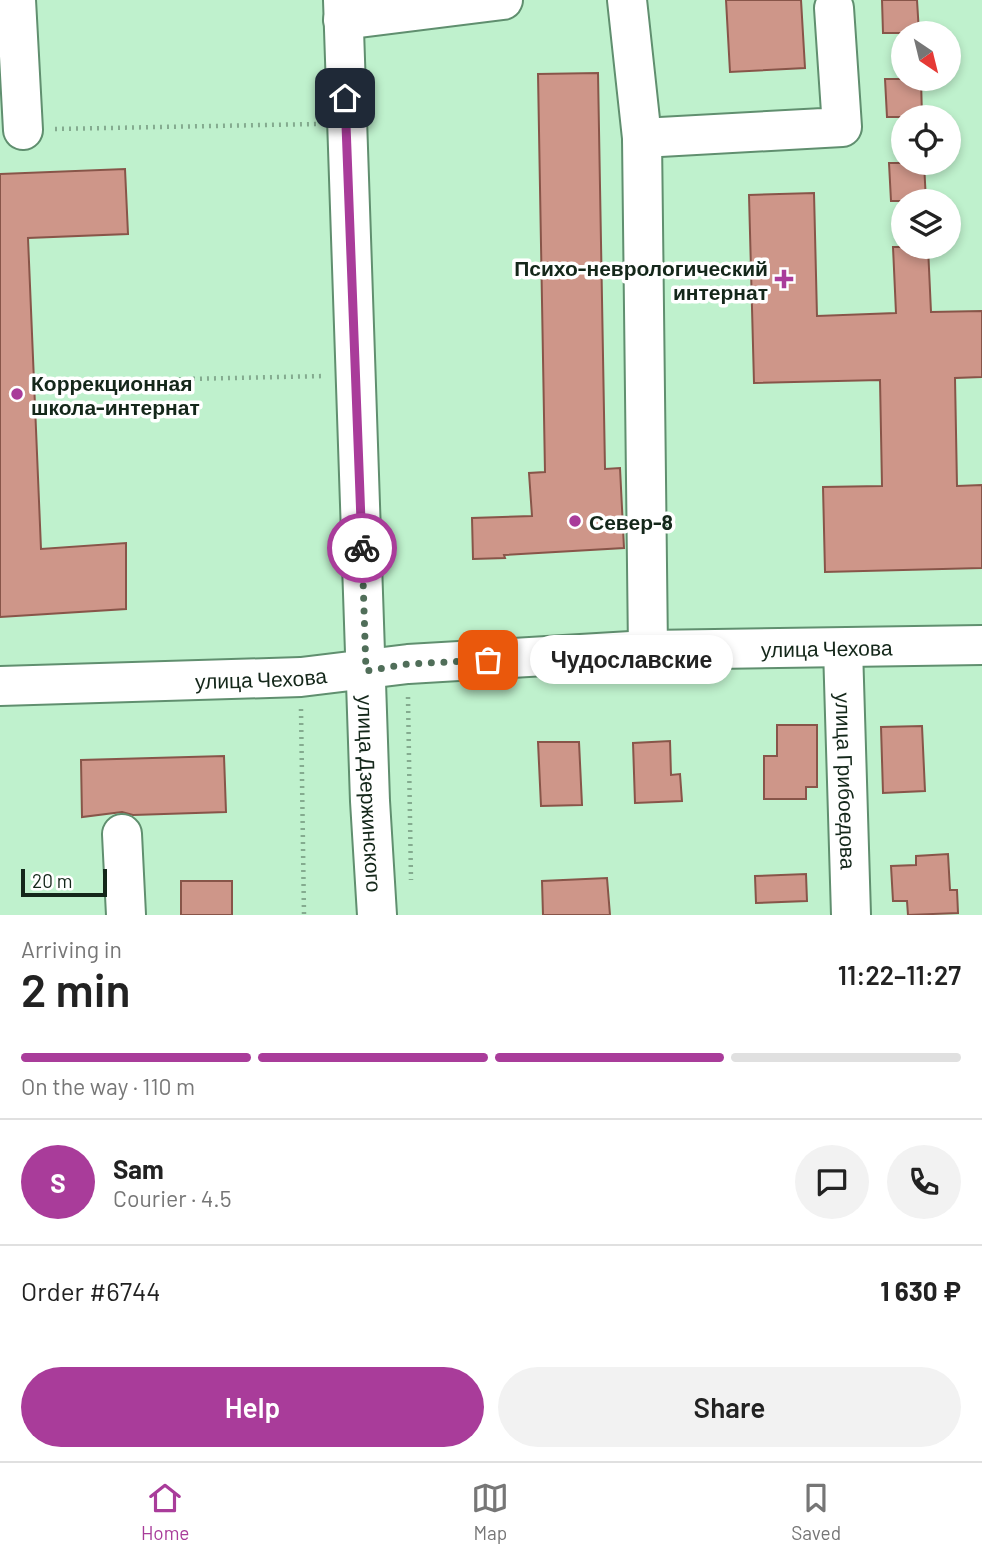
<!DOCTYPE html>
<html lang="en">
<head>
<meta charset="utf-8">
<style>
  :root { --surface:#fff; --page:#f2f2f2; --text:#222; --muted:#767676; --line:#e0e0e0; --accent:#a93c9a }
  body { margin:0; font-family:Barlow,sans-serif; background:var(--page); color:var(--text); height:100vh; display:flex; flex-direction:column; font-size:26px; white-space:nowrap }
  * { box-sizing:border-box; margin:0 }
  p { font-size:23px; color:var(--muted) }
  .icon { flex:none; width:38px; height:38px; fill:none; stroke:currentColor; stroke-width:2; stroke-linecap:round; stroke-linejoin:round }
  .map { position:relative; height:915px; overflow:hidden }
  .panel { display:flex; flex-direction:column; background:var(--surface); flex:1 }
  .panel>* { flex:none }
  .needle { width:46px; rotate:145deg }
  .fabs { position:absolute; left:891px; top:21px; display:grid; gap:14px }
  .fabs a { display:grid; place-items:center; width:70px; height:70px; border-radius:50%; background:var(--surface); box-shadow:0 4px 10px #0003; font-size:35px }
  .scale { position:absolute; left:21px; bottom:18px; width:86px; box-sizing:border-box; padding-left:7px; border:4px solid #14271a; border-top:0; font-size:19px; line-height:24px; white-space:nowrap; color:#14271a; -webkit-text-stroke:5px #fff; paint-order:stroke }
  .pin { position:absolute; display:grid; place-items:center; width:60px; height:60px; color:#fff; margin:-30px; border-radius:14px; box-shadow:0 4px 10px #0006 }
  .courier { position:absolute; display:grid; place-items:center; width:70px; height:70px; margin:-35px; border:5px solid #a93c9a; border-radius:50%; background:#fff; color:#222; box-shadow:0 2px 9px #0007 }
  .bubble { position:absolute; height:49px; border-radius:24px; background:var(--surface); box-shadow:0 4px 10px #0003; font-size:23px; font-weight:600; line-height:49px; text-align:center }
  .overview em { font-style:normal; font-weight:600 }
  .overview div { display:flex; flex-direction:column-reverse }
  .overview { display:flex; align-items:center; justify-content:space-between; height:119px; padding:0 21px }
  h1 { font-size:46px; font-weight:600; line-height:52px }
  .bar { display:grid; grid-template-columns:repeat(4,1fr); gap:10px 7px; align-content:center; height:84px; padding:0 21px }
  .bar i { height:9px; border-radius:5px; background:var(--line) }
  .bar .on { background:var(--accent) }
  .bar p { grid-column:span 4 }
  .line { display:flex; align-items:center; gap:18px; padding:0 21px; border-top:2px solid var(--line) }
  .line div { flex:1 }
  .round { display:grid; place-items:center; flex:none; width:74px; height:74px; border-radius:37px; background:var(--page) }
  .button { display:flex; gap:14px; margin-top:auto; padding:14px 21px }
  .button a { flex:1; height:80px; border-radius:42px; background:var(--accent); color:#fff; font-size:28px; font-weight:600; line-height:80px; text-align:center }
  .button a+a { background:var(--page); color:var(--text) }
  .menu { display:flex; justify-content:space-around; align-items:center; height:98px; border-top:2px solid var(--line); background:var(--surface); font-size:19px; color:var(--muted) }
  .menu a { display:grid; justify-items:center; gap:4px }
  .menu .on { color:var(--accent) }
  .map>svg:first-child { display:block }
  .building { fill:#ce9689; stroke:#885549; stroke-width:2 }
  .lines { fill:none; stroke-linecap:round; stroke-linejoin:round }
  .minor-casing { stroke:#608f6f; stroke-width:42 }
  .major-casing { stroke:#608f6f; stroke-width:42 }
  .path { stroke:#84ab8f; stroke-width:4.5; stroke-dasharray:2 5; stroke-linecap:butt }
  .minor { stroke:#fff; stroke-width:38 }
  .major { stroke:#fff; stroke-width:38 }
  .done { stroke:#506e59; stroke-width:7; stroke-dasharray:0 12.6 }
  .route { stroke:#a93c9a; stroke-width:9 }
  .poi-dot { fill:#a93c9a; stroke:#fff; stroke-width:2.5 }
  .labels { text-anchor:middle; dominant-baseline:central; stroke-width:7; stroke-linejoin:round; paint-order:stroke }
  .poi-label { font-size:21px; font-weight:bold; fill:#14271a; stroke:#fff; text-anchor:start }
  .street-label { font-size:21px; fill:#14271a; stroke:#fff }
</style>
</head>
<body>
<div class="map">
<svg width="982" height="915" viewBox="0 0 982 915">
  <rect width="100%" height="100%" fill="#bff1cd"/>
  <g class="building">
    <path d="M 726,0 L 801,0 L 805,68 L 730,72 Z"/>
    <path d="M 882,0 L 917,0 L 919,33 L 883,33 Z"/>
    <path d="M 598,73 L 605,469 L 620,468 L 624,548 L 504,555 L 505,558 L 473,559 L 472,518 L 532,516 L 529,473 L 545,472 L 538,74 Z"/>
    <path d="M 885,79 L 921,79 L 922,117 L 887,117 Z"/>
    <path d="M 889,163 L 924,163 L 926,201 L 891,201 Z"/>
    <path d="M 125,169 L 128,234 L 28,238 L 41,549 L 126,543 L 126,609 L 0,617 L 0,174 Z"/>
    <path d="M 814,193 L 817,316 L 896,313 L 893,247 L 928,247 L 931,312 L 982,311 L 982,377 L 955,378 L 957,486 L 982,485 L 982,568 L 825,572 L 823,487 L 882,486 L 880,380 L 754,383 L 749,195 Z"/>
    <path d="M 777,725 L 817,725 L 817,787 L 806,787 L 806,799 L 764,799 L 764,756 L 777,756 Z"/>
    <path d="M 922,726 L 925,791 L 883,793 L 881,727 Z"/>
    <path d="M 670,741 L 671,775 L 680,774 L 682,801 L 635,803 L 633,743 Z"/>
    <path d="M 538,742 L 579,742 L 582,805 L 541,806 Z"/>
    <path d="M 224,756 L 226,812 L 133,815 L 122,812 L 82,817 L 81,760 Z"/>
    <path d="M 948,854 L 950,890 L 957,890 L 958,913 L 908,915 L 907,901 L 893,901 L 891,866 L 916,865 L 916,856 Z"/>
    <path d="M 806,874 L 807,901 L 756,903 L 755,876 Z"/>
    <path d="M 607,878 L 610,915 L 543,915 L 542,881 Z"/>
    <rect x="181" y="881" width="51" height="34"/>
  </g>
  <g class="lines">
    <g class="minor-casing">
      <g id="minor">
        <path d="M 16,0 L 23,130"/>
        <path d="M 627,0 L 642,138 L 648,650"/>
        <path d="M 343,20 L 503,0"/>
        <path d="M 642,138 L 842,127 L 834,8"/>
        <path id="s1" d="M 843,648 L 851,915"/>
        <path id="s2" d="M 0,686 L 301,677 L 408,664 L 648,650 L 982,645"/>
        <path d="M 122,834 L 126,915"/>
      </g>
    </g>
    <g class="major-casing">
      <g id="major">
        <path id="s3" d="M 343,0 L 370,801 L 377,915"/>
      </g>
    </g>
    <g class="path">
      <path d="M 55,129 L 316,124"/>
      <path d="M 95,381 L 325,376"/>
      <path d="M 408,697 L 411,880"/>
      <path d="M 301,709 L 304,915"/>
    </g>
    <use href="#minor" class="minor"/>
    <use href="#major" class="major"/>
  </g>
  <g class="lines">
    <path class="done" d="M 362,548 L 366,671 L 408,664 L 488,660"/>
    <path class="route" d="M 345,98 L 362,548"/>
  </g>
  <g class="poi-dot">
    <path d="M780.5 268.5h7v7h7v7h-7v7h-7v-7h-7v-7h7z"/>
    <circle cx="17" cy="394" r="7"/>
    <circle cx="575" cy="521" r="7"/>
  </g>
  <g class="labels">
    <g class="poi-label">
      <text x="768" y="267" text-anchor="end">Психо-неврологический<tspan x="768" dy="24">интернат</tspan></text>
      <text x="31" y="382">Коррекционная<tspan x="31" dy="24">школа-интернат</tspan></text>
      <text x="589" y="521">Север-8</text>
    </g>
    <g class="street-label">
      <text stroke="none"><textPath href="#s2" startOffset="828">улица Чехова</textPath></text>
      <text stroke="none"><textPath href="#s2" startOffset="261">улица Чехова</textPath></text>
      <text stroke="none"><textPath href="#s1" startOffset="133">улица Грибоедова</textPath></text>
      <text stroke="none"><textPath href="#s3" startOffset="794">улица Дзержинского</textPath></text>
    </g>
  </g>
</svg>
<div class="fabs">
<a><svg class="needle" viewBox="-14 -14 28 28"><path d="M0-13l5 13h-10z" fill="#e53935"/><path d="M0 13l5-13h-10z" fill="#767676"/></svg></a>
<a><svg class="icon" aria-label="locate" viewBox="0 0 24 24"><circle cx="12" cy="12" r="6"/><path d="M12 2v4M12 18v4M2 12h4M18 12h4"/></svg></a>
<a><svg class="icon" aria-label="layers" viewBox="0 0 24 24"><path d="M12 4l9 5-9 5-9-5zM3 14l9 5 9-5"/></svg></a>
</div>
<div class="scale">20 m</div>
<div class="pin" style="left:488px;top:660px;background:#ea580c"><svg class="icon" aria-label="bag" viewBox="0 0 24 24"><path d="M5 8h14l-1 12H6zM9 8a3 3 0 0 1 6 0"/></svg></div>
<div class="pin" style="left:345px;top:98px;background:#1f2937"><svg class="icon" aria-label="home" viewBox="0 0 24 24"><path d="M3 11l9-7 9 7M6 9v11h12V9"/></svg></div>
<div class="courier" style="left:362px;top:548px"><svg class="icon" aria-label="bike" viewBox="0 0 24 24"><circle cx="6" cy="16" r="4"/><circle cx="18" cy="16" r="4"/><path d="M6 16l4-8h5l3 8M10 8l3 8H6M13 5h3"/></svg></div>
<div class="bubble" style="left:530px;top:635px;width:203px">Чудославские</div>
</div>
<section class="panel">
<div class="overview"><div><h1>2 min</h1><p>Arriving in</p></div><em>11:22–11:27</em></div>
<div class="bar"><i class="on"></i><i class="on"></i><i class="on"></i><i></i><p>On the way · 110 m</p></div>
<div class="line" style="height:126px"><b class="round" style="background:var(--accent);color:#fff">S</b><div><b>Sam</b><p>Courier · 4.5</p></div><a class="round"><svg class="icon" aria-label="chat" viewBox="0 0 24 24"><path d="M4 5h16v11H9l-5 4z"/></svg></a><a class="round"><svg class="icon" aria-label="phone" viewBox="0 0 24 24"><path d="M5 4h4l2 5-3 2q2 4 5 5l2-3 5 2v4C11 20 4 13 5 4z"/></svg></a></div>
<div class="line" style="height:91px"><div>Order #6744</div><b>1 630 ₽</b></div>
<div class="button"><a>Help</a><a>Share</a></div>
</section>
<nav class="menu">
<a class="on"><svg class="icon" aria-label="home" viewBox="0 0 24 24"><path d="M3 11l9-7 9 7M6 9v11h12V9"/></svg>Home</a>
<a><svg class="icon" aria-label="map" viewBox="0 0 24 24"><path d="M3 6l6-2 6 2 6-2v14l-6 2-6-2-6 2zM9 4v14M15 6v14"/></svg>Map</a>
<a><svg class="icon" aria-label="saved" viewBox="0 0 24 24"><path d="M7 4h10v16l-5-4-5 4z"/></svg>Saved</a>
</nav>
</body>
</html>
